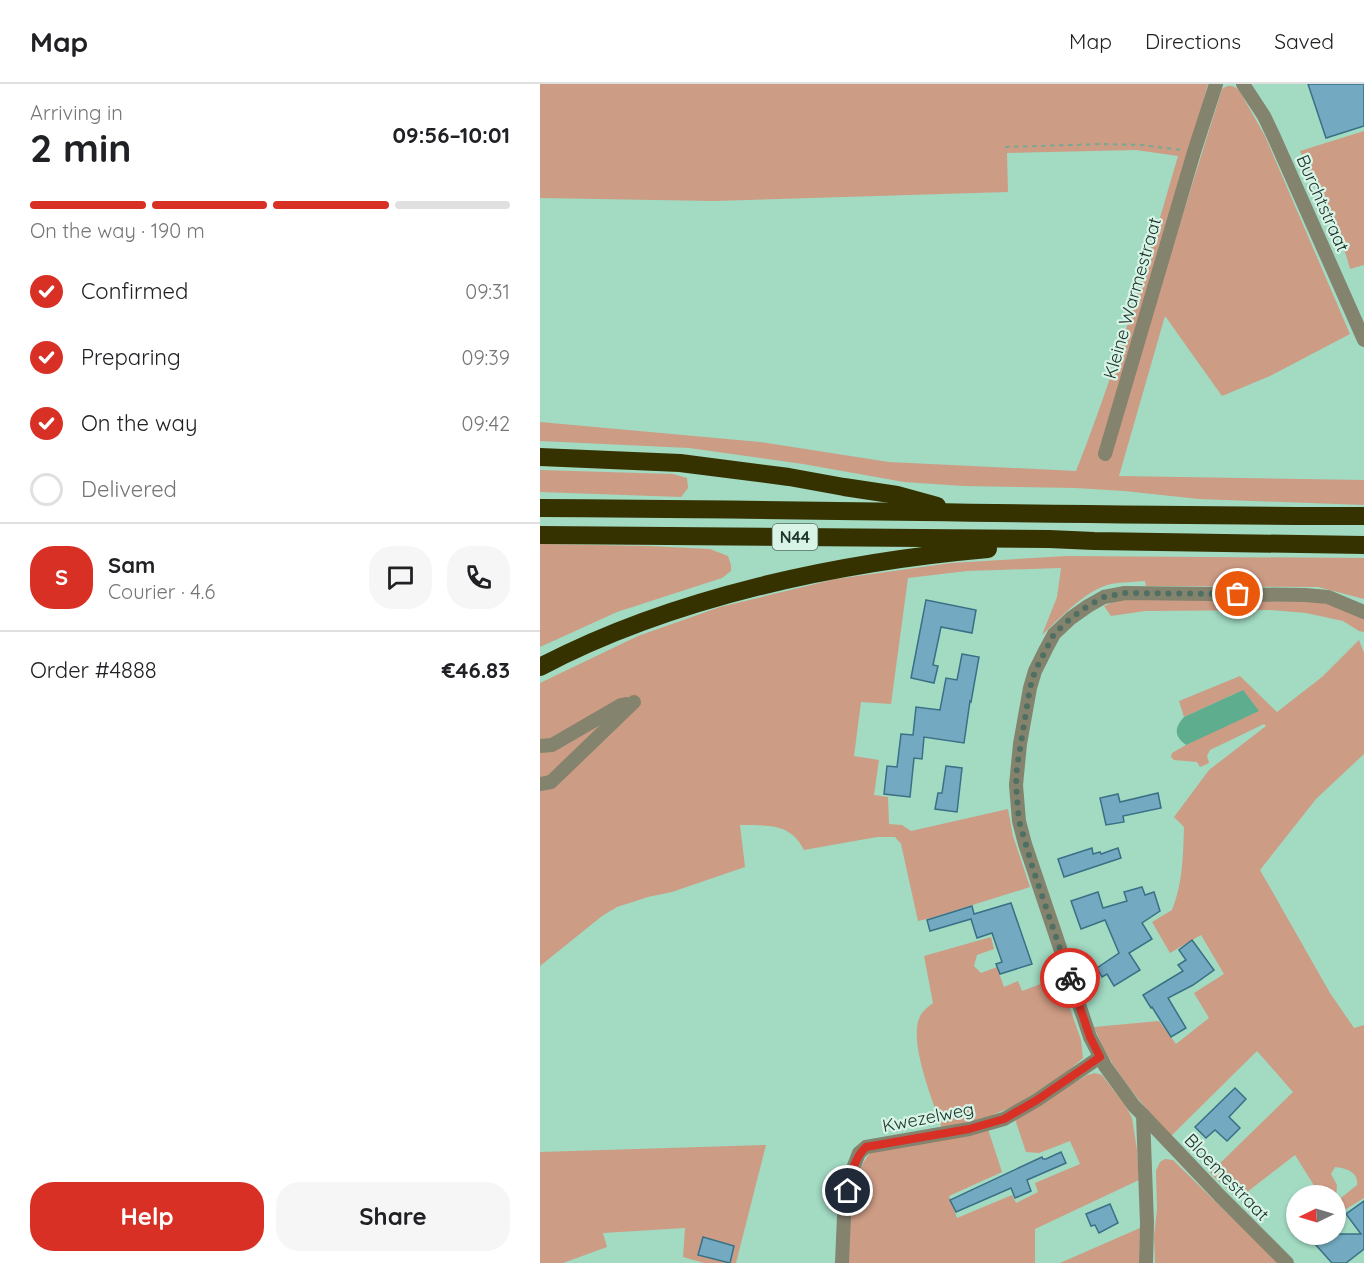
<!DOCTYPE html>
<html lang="en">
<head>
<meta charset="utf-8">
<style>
  :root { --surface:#fff; --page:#f6f6f6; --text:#202124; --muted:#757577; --line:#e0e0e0; --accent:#d93025 }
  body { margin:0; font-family:Quicksand,sans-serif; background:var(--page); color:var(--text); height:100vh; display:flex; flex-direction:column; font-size:22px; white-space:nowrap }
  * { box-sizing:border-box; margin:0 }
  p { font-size:20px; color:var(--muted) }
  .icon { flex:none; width:33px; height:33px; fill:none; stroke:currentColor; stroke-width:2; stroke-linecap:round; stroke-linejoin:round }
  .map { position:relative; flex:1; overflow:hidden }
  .drawer { display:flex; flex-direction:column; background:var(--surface); width:540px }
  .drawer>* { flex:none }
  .needle { width:39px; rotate:265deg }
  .buttons { position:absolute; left:746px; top:1101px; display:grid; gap:12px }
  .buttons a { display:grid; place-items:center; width:60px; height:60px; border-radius:50%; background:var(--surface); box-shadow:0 2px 4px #0004; font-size:30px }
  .pin { position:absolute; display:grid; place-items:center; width:51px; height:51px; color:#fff; margin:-26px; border:3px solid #fff; border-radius:50%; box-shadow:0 2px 6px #0007 }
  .courier { position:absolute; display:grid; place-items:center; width:60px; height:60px; margin:-30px; border:4px solid #d93025; border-radius:50%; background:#fff; color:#222; box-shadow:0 2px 8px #0007 }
  .headline em { font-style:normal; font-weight:700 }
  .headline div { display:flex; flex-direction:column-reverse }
  .headline { display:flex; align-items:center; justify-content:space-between; height:102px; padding:0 30px }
  h1 { font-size:39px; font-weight:700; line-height:45px }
  .bar { display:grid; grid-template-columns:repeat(4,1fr); gap:9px 6px; align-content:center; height:72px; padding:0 30px }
  .bar i { height:8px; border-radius:4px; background:var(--line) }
  .bar .selected { background:var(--accent) }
  .bar p { grid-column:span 4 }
  .line { display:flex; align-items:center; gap:15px; padding:0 30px; border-top:2px solid var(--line) }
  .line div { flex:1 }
  .round { display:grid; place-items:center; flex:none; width:63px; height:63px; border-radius:24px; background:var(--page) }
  ol { padding:0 30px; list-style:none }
  li { display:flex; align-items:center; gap:18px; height:66px }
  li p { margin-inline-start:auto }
  li .icon { padding:6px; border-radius:50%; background:var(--accent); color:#fff; stroke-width:4 }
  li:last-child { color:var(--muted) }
  li i { width:33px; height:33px; border:3px solid var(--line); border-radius:50% }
  .button { display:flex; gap:12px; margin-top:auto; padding:12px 30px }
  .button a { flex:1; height:69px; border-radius:24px; background:var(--accent); color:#fff; font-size:24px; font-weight:700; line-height:69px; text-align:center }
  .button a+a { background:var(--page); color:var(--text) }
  header { display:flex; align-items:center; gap:36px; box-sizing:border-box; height:84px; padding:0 30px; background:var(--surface); border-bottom:2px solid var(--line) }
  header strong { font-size:28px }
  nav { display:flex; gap:33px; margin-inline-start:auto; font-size:21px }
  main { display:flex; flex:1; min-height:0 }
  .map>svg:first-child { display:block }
  .green { fill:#cd9c85 }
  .water { fill:#5ead8e }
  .building { fill:#73aac1; stroke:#3a7086; stroke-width:1.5 }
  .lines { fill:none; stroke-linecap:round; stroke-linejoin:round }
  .path { stroke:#7aa794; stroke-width:2; stroke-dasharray:4.5 4.5; stroke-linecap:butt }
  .minor { stroke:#83836e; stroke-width:14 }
  .highway { stroke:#353200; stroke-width:18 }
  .done { stroke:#4e6f61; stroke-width:6; stroke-dasharray:0 10.8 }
  .route { stroke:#d93025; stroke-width:8 }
  .labels { text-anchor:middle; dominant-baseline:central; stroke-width:4.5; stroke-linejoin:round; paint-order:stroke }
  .shield { fill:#d8f4e7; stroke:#576f65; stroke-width:1.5 }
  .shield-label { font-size:16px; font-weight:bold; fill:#20362d }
  .street-label { font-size:18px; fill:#20362d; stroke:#d8f4e7 }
</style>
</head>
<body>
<header>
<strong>Map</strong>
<nav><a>Map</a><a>Directions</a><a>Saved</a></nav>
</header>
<main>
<section class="drawer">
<div class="headline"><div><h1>2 min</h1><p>Arriving in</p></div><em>09:56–10:01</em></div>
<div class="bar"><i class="selected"></i><i class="selected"></i><i class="selected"></i><i></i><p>On the way · 190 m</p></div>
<ol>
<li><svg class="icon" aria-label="check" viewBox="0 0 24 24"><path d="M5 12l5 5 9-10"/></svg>Confirmed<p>09:31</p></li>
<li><svg class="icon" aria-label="check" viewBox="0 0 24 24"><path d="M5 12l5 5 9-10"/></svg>Preparing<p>09:39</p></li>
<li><svg class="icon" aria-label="check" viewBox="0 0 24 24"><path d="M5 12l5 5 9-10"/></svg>On the way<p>09:42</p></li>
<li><i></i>Delivered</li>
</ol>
<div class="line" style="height:108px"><b class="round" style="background:var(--accent);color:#fff">S</b><div><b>Sam</b><p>Courier · 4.6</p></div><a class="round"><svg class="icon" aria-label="chat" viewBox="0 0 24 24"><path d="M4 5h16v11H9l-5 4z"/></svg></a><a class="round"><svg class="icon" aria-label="phone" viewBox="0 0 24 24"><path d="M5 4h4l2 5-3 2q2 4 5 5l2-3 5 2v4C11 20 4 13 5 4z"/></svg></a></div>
<div class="line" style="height:78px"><div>Order #4888</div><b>€46.83</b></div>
<div class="button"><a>Help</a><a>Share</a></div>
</section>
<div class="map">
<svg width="824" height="1179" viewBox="0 0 824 1179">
  <rect width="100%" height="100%" fill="#a2dac2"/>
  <g class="green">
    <path d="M 0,0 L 668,0 L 655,46 L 608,242 L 682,5 C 689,0 692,1 699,6 L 725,52 L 810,250 L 730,292 L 682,312 L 625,232 L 579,392 L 824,396 L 824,421 L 659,415 L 584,407 L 536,404 L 423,402 L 364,398 L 263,380 L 149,364 L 0,357 L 0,338 L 220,358 L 349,378 L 536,387 C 577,284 607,178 638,72 L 596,66 L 467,69 L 468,108 L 174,117 L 0,114 Z"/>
    <path d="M 824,47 L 824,181 L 810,185 L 806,171 L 760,67 Z"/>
    <path d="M 0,386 L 133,390 L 147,394 L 148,404 L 141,413 L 0,408 Z"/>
    <path d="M 0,460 L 109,462 L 170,465 L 188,472 L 191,481 L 191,487 L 182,494 L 77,528 L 0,563 Z"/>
    <path d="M 527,472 L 824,474 L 824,515 L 778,503 L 606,502 L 605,497 C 594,498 582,498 571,500 C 547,505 520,534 502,551 L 517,513 L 521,484 L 427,487 L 368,494 L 351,620 L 321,618 L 314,672 L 339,676 L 334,711 L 348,713 L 349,740 L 362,741 L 371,747 L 468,725 L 473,752 L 490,803 L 391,834 L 378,837 L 361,760 L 355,753 L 337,753 L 264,766 C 250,738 227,742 200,741 L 205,783 L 132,808 L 108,813 L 77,823 L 62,832 L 0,882 L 0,599 L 98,552 L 180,523 L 296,495 L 411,479 Z"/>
    <path d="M 604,514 L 779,518 L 791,521 L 824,535 L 824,548 L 819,547 L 803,537 L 766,529 L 731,526 L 605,527 L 571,532 L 564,522 L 581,515 Z"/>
    <path d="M 819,556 L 824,569 L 824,670 L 776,715 L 720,786 L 790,909 L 814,944 L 824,941 L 824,1114 L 803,1127 L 797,1117 L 817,1101 C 819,1088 806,1084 795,1083 L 791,1090 L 797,1101 L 796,1113 L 795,1112 L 780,1111 L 755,1071 L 698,1115 L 670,1089 L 753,1008 L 717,967 L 631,1052 C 607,1026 584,1000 566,969 C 561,961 558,951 554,943 L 619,937 L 636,960 L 669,934 L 654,909 L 684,890 L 661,851 L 630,869 L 612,838 L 632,826 C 643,799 643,771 644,743 L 634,733 L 669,686 L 726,642 L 724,640 L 670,666 L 667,672 L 669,679 L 660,683 L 657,678 L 634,676 L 631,673 L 632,669 L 653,657 L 703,606 L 644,633 L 639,617 L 700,592 L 737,628 L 782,593 Z"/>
    <path d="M 451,853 L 454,865 L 437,871 L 434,882 L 441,889 L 457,883 L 464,903 L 478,897 L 482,907 L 519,893 L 541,956 L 543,974 L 522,992 L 474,1022 L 448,1033 L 402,1044 C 394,1019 365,952 382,929 C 385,925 389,922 393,919 L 384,872 Z"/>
    <path d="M 555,989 L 562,991 L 585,1021 L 592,1034 L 597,1066 L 599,1096 L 495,1145 L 495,1179 L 309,1179 C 310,1145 307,1091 333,1066 L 448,1045 L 462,1088 L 409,1112 L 417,1134 L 472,1111 L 476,1119 L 498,1108 L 495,1099 L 540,1080 L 530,1057 L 499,1069 L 486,1068 L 475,1035 L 547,991 Z"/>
    <path d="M 226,1061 L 196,1179 L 164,1179 L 143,1173 L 145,1144 L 63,1149 L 67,1163 L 23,1179 L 0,1179 L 0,1068 Z"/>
    <path d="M 625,1075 L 633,1076 L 738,1179 L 615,1179 L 614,1152 L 617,1125 L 616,1087 L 620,1078 Z"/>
    <path d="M 600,1144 L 599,1179 L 520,1179 Z"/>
  </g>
  <path class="water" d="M 703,606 L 719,627 L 646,661 C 634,652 634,644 644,633 Z"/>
  <g class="building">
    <path d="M 768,0 L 824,0 L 824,42 L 786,54 Z"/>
    <path d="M 386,516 L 436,526 L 432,549 L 401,543 L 393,581 L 398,582 L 394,599 L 371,594 Z"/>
    <path d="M 422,570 L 439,573 L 431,618 L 430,617 L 424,659 L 384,653 L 382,675 L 374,674 L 370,713 L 344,710 L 347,682 L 357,683 L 361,650 L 373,651 L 376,623 L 400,626 L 406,594 L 417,596 Z"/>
    <path d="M 406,682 L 422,684 L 417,728 L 395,725 L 398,709 L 402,709 Z"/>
    <path d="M 618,709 L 621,724 L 583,732 L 584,738 L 566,741 L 560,714 L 578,710 L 580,718 Z"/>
    <path d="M 552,764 L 553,770 L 560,768 L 561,770 L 578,764 L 581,774 L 524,793 L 518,775 Z"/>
    <path d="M 602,803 L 605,811 L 614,808 L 620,827 L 602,839 L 612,855 L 589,869 L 600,886 L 574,902 L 567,890 L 562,893 L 557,884 L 579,869 L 565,836 L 541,845 L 531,817 L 558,808 L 563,824 L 587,817 L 584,808 Z"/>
    <path d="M 471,819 L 492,880 L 460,890 L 456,880 L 462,878 L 452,849 L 437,854 L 431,835 L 390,847 L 387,836 L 432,822 L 434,830 Z"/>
    <path d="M 652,856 L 674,886 L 653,901 L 628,914 L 646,944 L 631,953 L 612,923 L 611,924 L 603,911 L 643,887 L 638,881 L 646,876 L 639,866 Z"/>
    <path d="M 695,1004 L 706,1015 L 689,1033 L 700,1044 L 687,1057 L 675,1046 L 666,1054 L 655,1043 Z"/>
    <path d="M 521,1068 L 526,1079 L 487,1096 L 491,1107 L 475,1114 L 471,1104 L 416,1128 L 410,1116 L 502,1073 L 503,1075 L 506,1075 Z"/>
    <path d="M 824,1117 L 824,1165 L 806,1179 L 792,1179 L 766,1150 L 821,1150 L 806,1130 Z"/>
    <path d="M 570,1120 L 578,1139 L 559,1149 L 555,1141 L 551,1142 L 546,1130 Z"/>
    <path d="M 163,1153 L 194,1162 L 190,1179 L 158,1171 Z"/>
  </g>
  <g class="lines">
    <path class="path" d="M 465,63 L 562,60 L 602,61 L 642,66"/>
    <g class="minor">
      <path d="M 703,0 L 724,32 L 734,53 L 824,256"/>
      <path d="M 565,370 L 654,68 L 676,0"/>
      <path d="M 0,662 L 12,661 L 81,621 L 86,620"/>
      <path d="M 0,700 L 11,698 L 94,618"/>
      <path d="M 603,1031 L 680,1112 L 747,1179"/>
      <path d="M 302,1179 L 304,1132 L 308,1106 L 312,1087 L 319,1069 L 326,1063 L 429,1045 L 464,1035 L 497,1016 L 560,973"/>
      <path d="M 606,1179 L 607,1139 L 603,1031 L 594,1022 L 565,982 L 550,953 L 485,760 L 479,737 L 476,701 L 480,660 L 490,604 L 495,587 L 506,565 L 514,550 L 531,534 L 548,522 L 564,513 L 585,509 L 765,511 L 788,513 L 824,528"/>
    </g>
    <g class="highway">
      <path d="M 0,373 L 140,379 L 249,393 L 304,403 L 357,411 L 397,422"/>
      <path d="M 0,424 C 275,425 549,432 824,432"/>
      <path d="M 0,451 L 509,455 L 554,457 L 824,461"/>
      <path d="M 0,583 C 133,513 299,478 448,465"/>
    </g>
  </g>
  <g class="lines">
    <path class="done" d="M 530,894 L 493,785 L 479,737 L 476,701 L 477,683 L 490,604 L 495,587 L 514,550 L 531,534 L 548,522 L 564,513 L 585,509 L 698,510"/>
    <path class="route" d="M 308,1107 C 311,1091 314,1074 326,1063 L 429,1045 L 464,1035 L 497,1016 L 560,973 L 550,953 L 530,894"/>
  </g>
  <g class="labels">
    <rect class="shield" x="232.5" y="440" width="45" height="26" rx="4.5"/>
    <g class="shield-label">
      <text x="255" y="453">N44</text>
    </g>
    <g class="street-label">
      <text transform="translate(783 119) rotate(66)">Burchtstraat</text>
      <text transform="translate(592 214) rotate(-74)">Kleine Warmestraat</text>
      <text transform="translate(388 1033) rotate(-11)">Kwezelweg</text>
      <text transform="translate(687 1093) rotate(46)">Bloemestraat</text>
    </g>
  </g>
</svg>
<div class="buttons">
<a><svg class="needle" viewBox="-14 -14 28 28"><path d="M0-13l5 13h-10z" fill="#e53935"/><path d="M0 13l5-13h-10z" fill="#757577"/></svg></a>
</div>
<div class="pin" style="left:698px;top:510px;background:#ea580c"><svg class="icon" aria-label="bag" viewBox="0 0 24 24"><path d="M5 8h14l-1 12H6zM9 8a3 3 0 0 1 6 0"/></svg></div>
<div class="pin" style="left:308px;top:1107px;background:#1f2937"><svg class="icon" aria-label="home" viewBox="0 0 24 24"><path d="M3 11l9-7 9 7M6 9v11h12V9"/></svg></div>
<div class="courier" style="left:530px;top:894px"><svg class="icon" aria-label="bike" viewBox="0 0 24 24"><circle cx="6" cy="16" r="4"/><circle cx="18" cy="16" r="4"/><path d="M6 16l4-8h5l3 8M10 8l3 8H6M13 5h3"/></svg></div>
</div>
</main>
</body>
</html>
